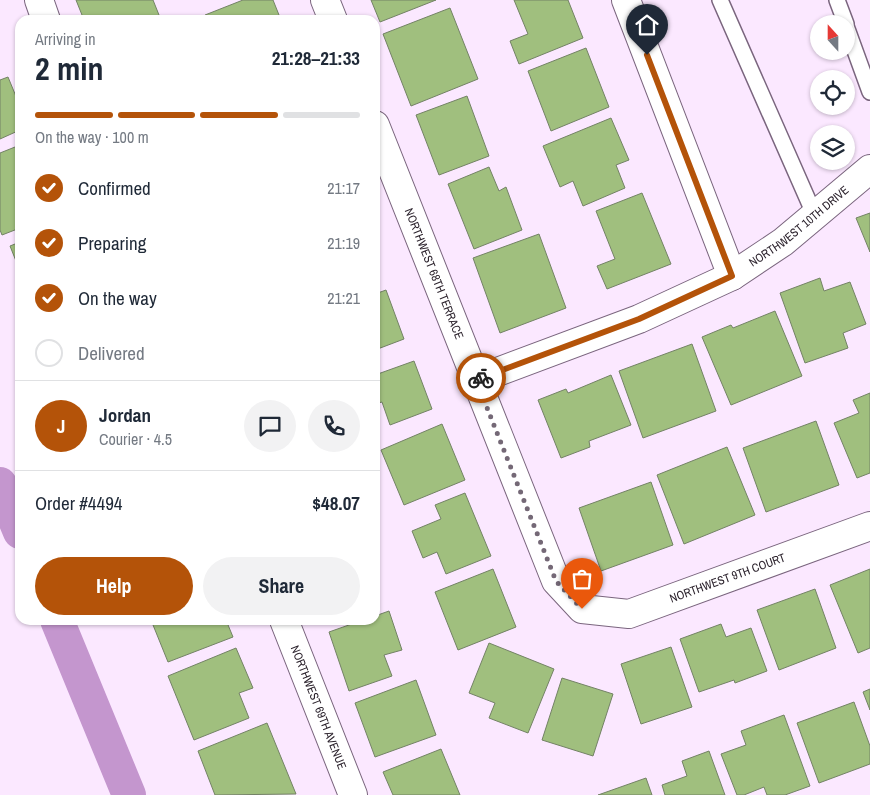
<!DOCTYPE html>
<html lang="en">
<head>
<meta charset="utf-8">
<style>
  :root { --surface:#fff; --page:#f2f2f3; --text:#1f2937; --muted:#747a83; --line:#e0e1e3; --accent:#b45309 }
  body { margin:0; font-family:"Archivo Narrow",sans-serif; background:var(--page); color:var(--text); height:100vh; display:flex; flex-direction:column; font-size:19px; white-space:nowrap }
  * { box-sizing:border-box; margin:0 }
  p { font-size:16px; color:var(--muted) }
  .icon { flex:none; width:28px; height:28px; fill:none; stroke:currentColor; stroke-width:2; stroke-linecap:round; stroke-linejoin:round }
  .map { position:relative; flex:1; overflow:hidden }
  .details { position:absolute; left:15px; top:15px; width:365px; height:610px; display:flex; flex-direction:column; background:var(--surface); border-radius:15px; box-shadow:0 1px 4px #0004 }
  .details>* { flex:none }
  .needle { width:32px; rotate:339deg }
  .tools { position:absolute; left:810px; top:15px; display:grid; gap:10px }
  .tools a { display:grid; place-items:center; width:45px; height:45px; border-radius:50%; background:var(--surface); box-shadow:0 1px 4px #0004; font-size:25px }
  .pin { position:absolute; display:grid; place-items:center; width:42px; height:42px; color:#fff; margin:-51px -21px; border-radius:50% 50% 50% 0; rotate:-45deg; box-shadow:0 0 5px #0007 }
  .pin .icon { rotate:45deg }
  .courier { position:absolute; display:grid; place-items:center; width:50px; height:50px; margin:-25px; border:4px solid #b45309; border-radius:50%; background:#fff; color:#222; box-shadow:0 1px 6px #0007 }
  .headline em { font-style:normal; font-weight:800 }
  .headline div { display:flex; flex-direction:column-reverse }
  .headline { display:flex; align-items:center; justify-content:space-between; height:85px; padding:0 20px }
  h1 { font-size:32px; font-weight:800; line-height:38px }
  .bar { display:grid; grid-template-columns:repeat(4,1fr); gap:8px 5px; align-content:center; height:60px; padding:0 20px }
  .bar i { height:6px; border-radius:4px; background:var(--line) }
  .bar .on { background:var(--accent) }
  .bar p { grid-column:span 4 }
  .line { display:flex; align-items:center; gap:12px; padding:0 20px; border-top:1px solid var(--line) }
  .line div { flex:1 }
  .round { display:grid; place-items:center; flex:none; width:52px; height:52px; border-radius:26px; background:var(--page) }
  ol { padding:0 20px; list-style:none }
  li { display:flex; align-items:center; gap:15px; height:55px }
  li p { margin-inline-start:auto }
  li .icon { padding:5px; border-radius:50%; background:var(--accent); color:#fff; stroke-width:4 }
  li:last-child { color:var(--muted) }
  li i { width:28px; height:28px; border:2px solid var(--line); border-radius:50% }
  .primary-button { display:flex; gap:10px; margin-top:auto; padding:10px 20px }
  .primary-button a { flex:1; height:58px; border-radius:30px; background:var(--accent); color:#fff; font-size:20px; font-weight:800; line-height:58px; text-align:center }
  .primary-button a+a { background:var(--page); color:var(--text) }
  .map>svg:first-child { display:block }
  .lines { fill:none; stroke-linecap:round; stroke-linejoin:round }
  .canal { stroke:#c496ce; stroke-width:34 }
  .building { fill:#a0bf7e; stroke:#738265 }
  .lane-casing { stroke:#7a657e; stroke-width:18 }
  .street-casing { stroke:#7a657e; stroke-width:30 }
  .lane { stroke:#fff; stroke-width:15 }
  .street { stroke:#fff; stroke-width:28 }
  .done { stroke:#746876; stroke-width:5; stroke-dasharray:0 9 }
  .route { stroke:#b45309; stroke-width:6 }
  .labels { text-anchor:middle; dominant-baseline:central; stroke-width:5; stroke-linejoin:round; paint-order:stroke }
  .street-label { font-size:12px; fill:#2c232d; stroke:#fcfcfc }
</style>
</head>
<body>
<div class="map">
<svg width="870" height="795" viewBox="0 0 870 795">
  <rect width="100%" height="100%" fill="#fbe8ff"/>
  <g class="lines">
    <g class="canal">
      <path d="M 0,484 L 20,532"/>
      <path d="M 57,620 L 129,795"/>
    </g>
  </g>
  <g class="building">
    <path d="M 76,0 L 153,0 L 161,20 L 84,20 Z"/>
    <path d="M 243,0 L 273,0 L 281,20 L 207,20 L 205,15 Z"/>
    <path d="M 371,0 L 436,0 L 380,22 Z"/>
    <path d="M 514,0 L 568,0 L 583,38 L 519,64 L 510,41 L 528,34 Z"/>
    <path d="M 450,8 L 478,79 L 411,106 L 383,34 Z"/>
    <path d="M 586,48 L 609,107 L 551,131 L 528,71 Z"/>
    <path d="M 8,77 L 20,106 L 20,130 L 0,139 L 0,80 Z"/>
    <path d="M 467,96 L 489,156 L 439,175 L 416,115 Z"/>
    <path d="M 611,118 L 629,160 L 616,165 L 625,188 L 583,206 L 573,181 L 560,187 L 543,146 Z"/>
    <path d="M 20,145 L 20,228 L 2,235 L 0,230 L 0,153 Z"/>
    <path d="M 489,167 L 499,191 L 506,187 L 522,230 L 474,249 L 448,184 Z"/>
    <path d="M 642,193 L 671,264 L 607,289 L 597,266 L 615,259 L 596,211 Z"/>
    <path d="M 870,213 L 870,252 L 856,218 Z"/>
    <path d="M 539,234 L 566,308 L 500,333 L 473,258 Z"/>
    <path d="M 20,242 L 20,271 L 10,246 Z"/>
    <path d="M 820,278 L 824,291 L 850,282 L 866,324 L 843,333 L 848,348 L 805,363 L 780,293 Z"/>
    <path d="M 386,290 L 404,339 L 375,350 L 375,294 Z"/>
    <path d="M 775,311 L 802,376 L 731,405 L 702,337 L 731,325 L 733,328 Z"/>
    <path d="M 692,344 L 716,411 L 643,438 L 619,371 Z"/>
    <path d="M 414,361 L 432,409 L 390,425 L 382,402 L 375,404 L 375,375 Z"/>
    <path d="M 611,375 L 631,425 L 589,441 L 590,447 L 561,458 L 538,400 L 566,389 L 568,393 Z"/>
    <path d="M 870,393 L 870,473 L 857,478 L 834,423 L 859,413 L 853,400 Z"/>
    <path d="M 816,421 L 839,485 L 766,512 L 743,448 Z"/>
    <path d="M 442,424 L 465,480 L 404,505 L 381,450 Z"/>
    <path d="M 727,447 L 755,515 L 684,544 L 657,475 Z"/>
    <path d="M 651,482 L 673,545 L 601,571 L 579,508 Z"/>
    <path d="M 465,493 L 491,556 L 446,574 L 437,552 L 423,558 L 412,531 L 441,519 L 435,505 Z"/>
    <path d="M 493,569 L 516,627 L 458,650 L 435,592 Z"/>
    <path d="M 870,569 L 870,648 L 858,653 L 830,585 Z"/>
    <path d="M 815,589 L 836,648 L 779,670 L 757,610 Z"/>
    <path d="M 389,611 L 402,650 L 384,655 L 392,676 L 349,691 L 329,632 L 363,620 L 375,620 L 375,616 Z"/>
    <path d="M 151,620 L 226,620 L 233,637 L 168,662 Z"/>
    <path d="M 721,624 L 726,637 L 751,628 L 767,671 L 735,683 L 734,680 L 699,692 L 680,639 Z"/>
    <path d="M 489,643 L 554,669 L 528,733 L 489,718 L 495,703 L 469,693 Z"/>
    <path d="M 671,647 L 692,707 L 641,724 L 621,664 Z"/>
    <path d="M 236,648 L 253,688 L 239,693 L 249,718 L 194,740 L 168,676 Z"/>
    <path d="M 562,678 L 613,694 L 593,756 L 542,740 Z"/>
    <path d="M 416,680 L 436,735 L 375,757 L 355,703 Z"/>
    <path d="M 870,689 L 870,710 L 863,692 Z"/>
    <path d="M 854,702 L 870,746 L 870,764 L 819,783 L 797,723 Z"/>
    <path d="M 784,715 L 810,786 L 785,795 L 767,795 L 764,787 L 744,795 L 737,795 L 721,754 L 746,745 L 741,731 Z"/>
    <path d="M 267,723 L 296,794 L 215,795 L 198,751 Z"/>
    <path d="M 441,749 L 460,795 L 393,795 L 383,772 Z"/>
    <path d="M 709,751 L 725,795 L 665,795 L 662,785 L 687,776 L 682,761 Z"/>
    <path d="M 646,778 L 652,795 L 598,795 Z"/>
  </g>
  <g class="lines">
    <g class="lane-casing">
      <g id="lane">
        <path d="M 720,0 L 815,216"/>
        <path d="M 837,0 L 846,24"/>
        <path d="M 846,26 L 870,92"/>
      </g>
    </g>
    <g class="street-casing">
      <g id="street">
        <path d="M 39,0 L 46,20"/>
        <path d="M 325,0 L 333,20"/>
        <path d="M 626,0 L 732,276"/>
        <path id="s1" d="M 375,125 L 556,581 L 582,609 L 629,614 L 870,526"/>
        <path id="s2" d="M 476,380 L 639,319 L 732,276 L 783,242 L 870,169"/>
        <path id="s3" d="M 284,620 L 353,795"/>
      </g>
    </g>
    <use href="#lane" class="lane"/>
    <use href="#street" class="street"/>
  </g>
  <g class="lines">
    <path class="done" d="M 481,378 L 476,380 L 556,581 L 582,609"/>
    <path class="route" d="M 481,378 L 639,319 L 732,276 L 647,55"/>
  </g>
  <g class="labels">
    <g class="street-label">
      <text stroke="none"><textPath href="#s2" startOffset="360">NORTHWEST 10TH DRIVE</textPath></text>
      <text stroke="none"><textPath href="#s1" startOffset="160">NORTHWEST 68TH TERRACE</textPath></text>
      <text stroke="none"><textPath href="#s1" startOffset="681">NORTHWEST 9TH COURT</textPath></text>
      <text stroke="none"><textPath href="#s3" startOffset="94">NORTHWEST 69TH AVENUE</textPath></text>
    </g>
  </g>
</svg>
<div class="tools">
<a><svg class="needle" viewBox="-14 -14 28 28"><path d="M0-13l5 13h-10z" fill="#e53935"/><path d="M0 13l5-13h-10z" fill="#747a83"/></svg></a>
<a><svg class="icon" aria-label="locate" viewBox="0 0 24 24"><circle cx="12" cy="12" r="6"/><path d="M12 2v4M12 18v4M2 12h4M18 12h4"/></svg></a>
<a><svg class="icon" aria-label="layers" viewBox="0 0 24 24"><path d="M12 4l9 5-9 5-9-5zM3 14l9 5 9-5"/></svg></a>
</div>
<div class="pin" style="left:582px;top:609px;background:#ea580c"><svg class="icon" aria-label="bag" viewBox="0 0 24 24"><path d="M5 8h14l-1 12H6zM9 8a3 3 0 0 1 6 0"/></svg></div>
<div class="pin" style="left:647px;top:55px;background:#1f2937"><svg class="icon" aria-label="home" viewBox="0 0 24 24"><path d="M3 11l9-7 9 7M6 9v11h12V9"/></svg></div>
<div class="courier" style="left:481px;top:378px"><svg class="icon" aria-label="bike" viewBox="0 0 24 24"><circle cx="6" cy="16" r="4"/><circle cx="18" cy="16" r="4"/><path d="M6 16l4-8h5l3 8M10 8l3 8H6M13 5h3"/></svg></div>
<section class="details">
<div class="headline"><div><h1>2 min</h1><p>Arriving in</p></div><em>21:28–21:33</em></div>
<div class="bar"><i class="on"></i><i class="on"></i><i class="on"></i><i></i><p>On the way · 100 m</p></div>
<ol>
<li><svg class="icon" aria-label="check" viewBox="0 0 24 24"><path d="M5 12l5 5 9-10"/></svg>Confirmed<p>21:17</p></li>
<li><svg class="icon" aria-label="check" viewBox="0 0 24 24"><path d="M5 12l5 5 9-10"/></svg>Preparing<p>21:19</p></li>
<li><svg class="icon" aria-label="check" viewBox="0 0 24 24"><path d="M5 12l5 5 9-10"/></svg>On the way<p>21:21</p></li>
<li><i></i>Delivered</li>
</ol>
<div class="line" style="height:90px"><b class="round" style="background:var(--accent);color:#fff">J</b><div><b>Jordan</b><p>Courier · 4.5</p></div><a class="round"><svg class="icon" aria-label="chat" viewBox="0 0 24 24"><path d="M4 5h16v11H9l-5 4z"/></svg></a><a class="round"><svg class="icon" aria-label="phone" viewBox="0 0 24 24"><path d="M5 4h4l2 5-3 2q2 4 5 5l2-3 5 2v4C11 20 4 13 5 4z"/></svg></a></div>
<div class="line" style="height:65px"><div>Order #4494</div><b>$48.07</b></div>
<div class="primary-button"><a>Help</a><a>Share</a></div>
</section>
</div>
</body>
</html>
